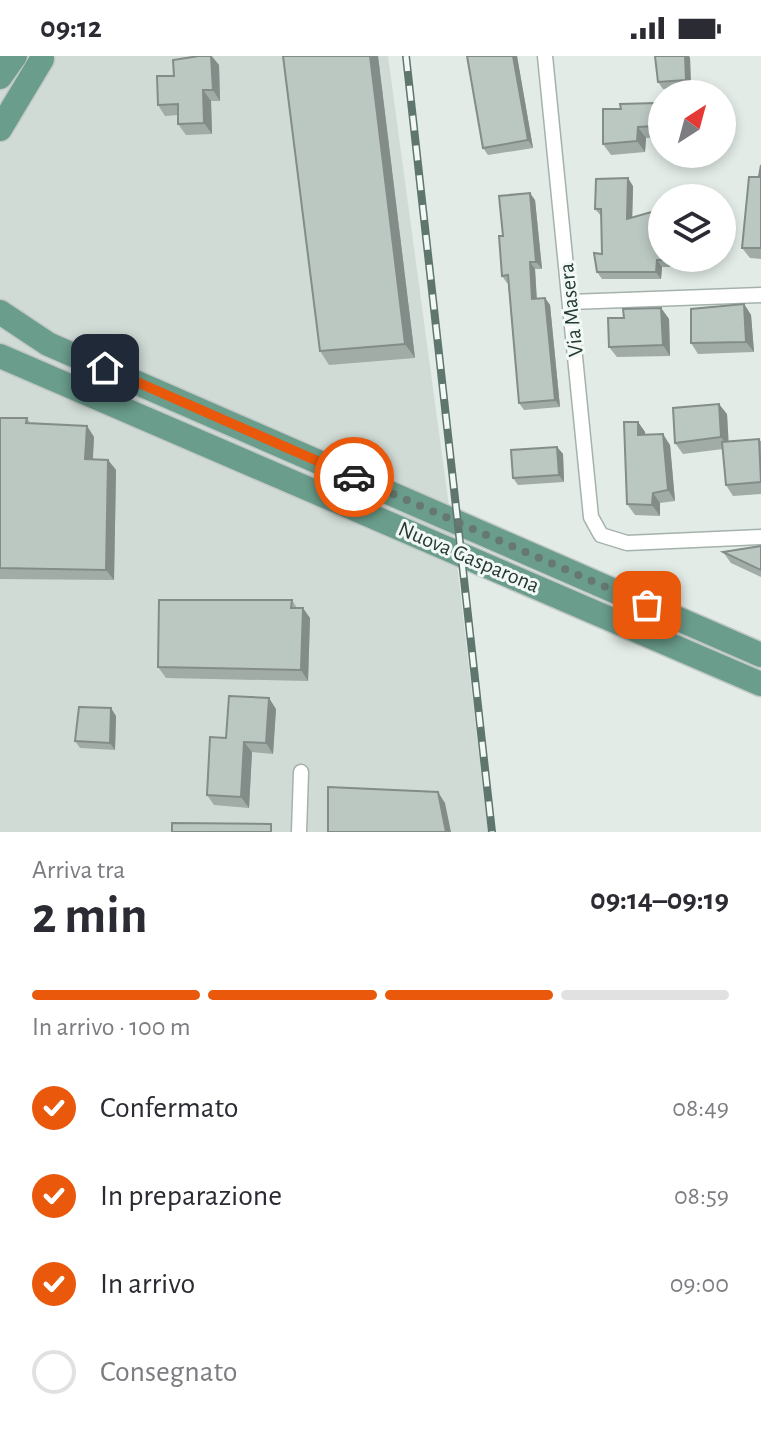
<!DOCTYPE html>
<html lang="it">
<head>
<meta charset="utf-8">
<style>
  :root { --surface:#fff; --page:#f7f7f7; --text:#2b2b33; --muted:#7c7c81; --line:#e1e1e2; --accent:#ea580c }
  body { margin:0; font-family:"Alegreya Sans",sans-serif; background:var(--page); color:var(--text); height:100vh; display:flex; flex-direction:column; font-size:30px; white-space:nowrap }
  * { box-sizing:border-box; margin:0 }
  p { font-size:26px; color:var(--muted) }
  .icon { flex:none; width:44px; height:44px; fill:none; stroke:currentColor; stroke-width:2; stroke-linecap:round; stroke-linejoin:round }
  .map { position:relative; height:776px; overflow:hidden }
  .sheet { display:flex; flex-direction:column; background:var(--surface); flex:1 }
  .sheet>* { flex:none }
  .needle { width:52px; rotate:36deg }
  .buttons { position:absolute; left:648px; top:24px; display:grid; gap:16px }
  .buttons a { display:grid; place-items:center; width:88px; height:88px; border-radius:50%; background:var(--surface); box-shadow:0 4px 12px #0003; font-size:40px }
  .pin { position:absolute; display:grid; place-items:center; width:68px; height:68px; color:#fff; margin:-34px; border-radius:16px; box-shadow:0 4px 12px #0006 }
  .courier { position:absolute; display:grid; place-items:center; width:80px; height:80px; margin:-40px; border:6px solid #ea580c; border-radius:50%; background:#fff; color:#222; box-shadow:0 2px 10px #0007 }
  .summary em { font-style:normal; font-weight:600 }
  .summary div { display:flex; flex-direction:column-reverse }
  .summary { display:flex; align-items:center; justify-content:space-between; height:136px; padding:0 32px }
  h1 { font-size:52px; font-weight:600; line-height:60px }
  .bar { display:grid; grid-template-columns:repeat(4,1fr); gap:12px 8px; align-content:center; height:96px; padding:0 32px }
  .bar i { height:10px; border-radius:6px; background:var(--line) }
  .bar .current { background:var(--accent) }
  .bar p { grid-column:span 4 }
  ol { padding:0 32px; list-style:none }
  li { display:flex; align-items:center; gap:24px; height:88px }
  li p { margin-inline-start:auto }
  li .icon { padding:8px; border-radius:50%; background:var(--accent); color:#fff; stroke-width:4 }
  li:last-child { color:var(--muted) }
  li i { width:44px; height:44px; border:4px solid var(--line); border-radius:50% }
  .status { display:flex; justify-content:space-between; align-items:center; height:56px; padding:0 40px; background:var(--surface); direction:ltr }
  .status svg { height:22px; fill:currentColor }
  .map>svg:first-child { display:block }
  .built { fill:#d0dbd5 }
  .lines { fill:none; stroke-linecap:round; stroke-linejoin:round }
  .minor-casing { stroke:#a5b2ac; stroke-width:17 }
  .primary-casing { stroke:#c2c8c6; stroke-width:27 }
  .minor { stroke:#fff; stroke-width:14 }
  .primary { stroke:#6a9d8c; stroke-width:24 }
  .rail-casing { stroke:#5e766e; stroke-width:8 }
  .rail { stroke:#f2f8f5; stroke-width:5; stroke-dasharray:15; stroke-linecap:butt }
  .wall { fill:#a1aca7 }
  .shaded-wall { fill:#838c88 }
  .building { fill:#bbc8c2; stroke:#838c88; stroke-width:2 }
  .done { stroke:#667871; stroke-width:8; stroke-dasharray:0 14.4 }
  .route { stroke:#ea580c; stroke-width:10 }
  .labels { text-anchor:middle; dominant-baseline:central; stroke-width:6; stroke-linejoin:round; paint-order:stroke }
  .street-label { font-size:22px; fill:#243a32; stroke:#f2f8f5 }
</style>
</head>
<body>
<div class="status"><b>09:12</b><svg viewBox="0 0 49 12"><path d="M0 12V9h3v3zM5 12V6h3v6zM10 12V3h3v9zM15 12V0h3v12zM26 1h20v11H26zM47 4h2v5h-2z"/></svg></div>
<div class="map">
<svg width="761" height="776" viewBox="0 0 761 776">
  <rect width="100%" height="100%" fill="#e2ebe6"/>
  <path class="built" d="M 0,0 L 388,0 L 458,517 L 488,776 L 0,776 Z"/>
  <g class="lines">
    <g class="minor-casing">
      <g id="minor">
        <path d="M 545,0 L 591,461 L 601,479 L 627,487 L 761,481"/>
        <path d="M 570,246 L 761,239"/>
        <path d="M 299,776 L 301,716"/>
      </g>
    </g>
    <g class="primary-casing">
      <g id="primary">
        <path d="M 0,21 L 15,0"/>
        <path d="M 0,73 L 42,3"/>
        <path d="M 0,256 L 48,288 L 761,599"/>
        <path d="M 0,300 L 761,628"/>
      </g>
    </g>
    <use href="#minor" class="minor"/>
    <use href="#primary" class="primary"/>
    <g class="rail-casing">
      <path id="rail" d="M 406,0 L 492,776"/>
    </g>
    <use href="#rail" class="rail"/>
  </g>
  <g class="wall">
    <path d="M 199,0 L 212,0 L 219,9 L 220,45 L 211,45 L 212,78 L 186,79 L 178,68 L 178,59 L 165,60 L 158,49 L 174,20 Z"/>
    <path d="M 283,0 L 378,0 L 415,302 L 329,309 L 320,295 Z"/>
    <path d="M 517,0 L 533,92 L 488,99 L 483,92 Z"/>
    <path d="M 655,0 L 689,0 L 690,2 L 691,31 L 663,33 L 658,26 Z"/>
    <path d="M 662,55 L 662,81 L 646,82 L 645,96 L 611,99 L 603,88 Z"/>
    <path d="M 761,109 L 761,203 L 750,202 L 742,192 Z"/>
    <path d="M 633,130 L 632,162 L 660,162 L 669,202 L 670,211 L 662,211 L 661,223 L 602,223 L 597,216 L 602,198 L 601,160 L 595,153 Z"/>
    <path d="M 535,144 L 542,213 L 535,213 L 537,243 L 545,242 L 550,249 L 560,351 L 524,354 L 519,347 L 508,227 L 507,227 L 502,220 L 503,180 Z"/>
    <path d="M 744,248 L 751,259 L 754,296 L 698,298 L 691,287 Z"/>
    <path d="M 661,252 L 669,263 L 670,300 L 617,301 L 609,291 L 624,262 Z"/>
    <path d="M 727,358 L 728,385 L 761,385 L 761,438 L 733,440 L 726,429 L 723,393 L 683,398 L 675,387 Z"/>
    <path d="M 0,362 L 27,362 L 30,367 L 87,370 L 94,381 L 93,404 L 108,404 L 116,414 L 114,524 L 0,523 Z"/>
    <path d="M 638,366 L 645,376 L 645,379 L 670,389 L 675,445 L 660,447 L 660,460 L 635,459 L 627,448 Z"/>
    <path d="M 557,391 L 563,398 L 564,426 L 518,429 L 513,422 Z"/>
    <path d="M 761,490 L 761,521 L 731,507 L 723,496 Z"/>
    <path d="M 292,544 L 297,552 L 310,562 L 308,625 L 166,622 L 158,611 Z"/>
    <path d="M 276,653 L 273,698 L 252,696 L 249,752 L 214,749 L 207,739 L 226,682 Z"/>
    <path d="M 116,660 L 115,694 L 80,692 L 75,685 Z"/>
  </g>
  <g class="shaded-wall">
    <path d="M 211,0 L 219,9 L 220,45 L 213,34 Z"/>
    <path d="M 370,0 L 378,0 L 415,302 L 405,288 Z"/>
    <path d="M 513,0 L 517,0 L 533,92 L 528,84 Z"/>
    <path d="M 685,0 L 689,0 L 690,2 L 691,31 L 686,24 Z"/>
    <path d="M 203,34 L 211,45 L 212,78 L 204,67 Z"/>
    <path d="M 657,47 L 662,55 L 662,79 L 656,70 Z"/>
    <path d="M 638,71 L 646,82 L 645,96 L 637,85 Z"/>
    <path d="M 628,122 L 633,130 L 632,170 L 627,163 Z"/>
    <path d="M 530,137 L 535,144 L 542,213 L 536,206 Z"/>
    <path d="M 655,155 L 660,162 L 662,176 L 658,173 Z"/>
    <path d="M 664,202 L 669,202 L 670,211 L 664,204 Z"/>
    <path d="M 657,204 L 662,211 L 661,223 L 656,216 Z"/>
    <path d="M 530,206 L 535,213 L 537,250 L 532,243 Z"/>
    <path d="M 545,242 L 550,249 L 560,351 L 555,344 Z"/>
    <path d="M 744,248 L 751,259 L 754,296 L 746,286 Z"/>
    <path d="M 661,252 L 669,263 L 670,300 L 663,289 Z"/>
    <path d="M 719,348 L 727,358 L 729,392 L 721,381 Z"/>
    <path d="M 638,366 L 645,376 L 646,389 L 638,379 Z"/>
    <path d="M 87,370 L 94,381 L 92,414 L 85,403 Z"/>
    <path d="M 663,378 L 670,389 L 675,445 L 668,434 Z"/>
    <path d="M 557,391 L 563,398 L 564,426 L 559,419 Z"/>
    <path d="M 108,404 L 116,414 L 114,524 L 106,514 Z"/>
    <path d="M 653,437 L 660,447 L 660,460 L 652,449 Z"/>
    <path d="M 303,552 L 310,562 L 308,625 L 301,614 Z"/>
    <path d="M 269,642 L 276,653 L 273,698 L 266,687 Z"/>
    <path d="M 111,652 L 116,660 L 115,694 L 110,687 Z"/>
    <path d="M 244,686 L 252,696 L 249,752 L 241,741 Z"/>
    <path d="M 438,736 L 445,747 L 451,776 L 446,776 Z"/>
  </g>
  <g class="building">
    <path d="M 199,0 L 211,0 L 213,34 L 203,34 L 204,67 L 178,68 L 178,48 L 158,49 L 157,20 L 174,20 L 173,4 Z"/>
    <path d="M 283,0 L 370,0 L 405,288 L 320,295 Z"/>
    <path d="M 467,0 L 513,0 L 528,84 L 483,92 Z"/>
    <path d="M 655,0 L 685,0 L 686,24 L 658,26 Z"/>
    <path d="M 657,47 L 656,70 L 638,71 L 637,85 L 603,88 L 603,53 L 621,53 L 620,48 Z"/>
    <path d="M 761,109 L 761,192 L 742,192 L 749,121 L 759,121 Z"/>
    <path d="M 628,122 L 627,163 L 655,155 L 658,173 L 662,172 L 662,202 L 664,202 L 664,204 L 657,204 L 656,216 L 597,216 L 594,197 L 602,198 L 601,153 L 595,153 L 596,123 Z"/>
    <path d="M 530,137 L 536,206 L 530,206 L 532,243 L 545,242 L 555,344 L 519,347 L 508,219 L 502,220 L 499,180 L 503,180 L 499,140 Z"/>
    <path d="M 744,248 L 746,286 L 691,287 L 691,253 Z"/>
    <path d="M 661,252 L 663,289 L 609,291 L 608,262 L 624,262 L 623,253 Z"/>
    <path d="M 719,348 L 721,381 L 675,387 L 673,352 Z"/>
    <path d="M 0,362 L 27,362 L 26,367 L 87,370 L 85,403 L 108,404 L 106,514 L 0,512 Z"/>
    <path d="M 624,366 L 638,366 L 638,379 L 663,378 L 668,434 L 653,437 L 652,449 L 627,448 Z"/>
    <path d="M 759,383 L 761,426 L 726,429 L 722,386 Z"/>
    <path d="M 557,391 L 559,419 L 513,422 L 511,394 Z"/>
    <path d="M 761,490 L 761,514 L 723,496 Z"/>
    <path d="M 159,544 L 292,544 L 291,552 L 303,552 L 301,614 L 158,611 Z"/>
    <path d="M 229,640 L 269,642 L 266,687 L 244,686 L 241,741 L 207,739 L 210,681 L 226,682 Z"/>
    <path d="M 79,651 L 111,652 L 110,687 L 75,685 Z"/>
    <path d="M 328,731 L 438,736 L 446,776 L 328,776 Z"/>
    <path d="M 172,767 L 271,768 L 271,776 L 172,776 Z"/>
  </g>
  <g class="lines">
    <path class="done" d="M 354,421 L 647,549"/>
    <path class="route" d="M 105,312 L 354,421"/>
  </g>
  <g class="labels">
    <g class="street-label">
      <text transform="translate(571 254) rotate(-96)">Via Masera</text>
      <text transform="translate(469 501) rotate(23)">Nuova Gasparona</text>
    </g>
  </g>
</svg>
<div class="buttons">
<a><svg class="needle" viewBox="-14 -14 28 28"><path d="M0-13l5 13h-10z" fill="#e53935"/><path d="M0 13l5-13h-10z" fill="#7c7c81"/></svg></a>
<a><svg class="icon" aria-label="layers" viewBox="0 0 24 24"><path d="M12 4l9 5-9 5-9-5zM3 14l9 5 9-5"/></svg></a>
</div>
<div class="pin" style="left:647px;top:549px;background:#ea580c"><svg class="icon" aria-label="bag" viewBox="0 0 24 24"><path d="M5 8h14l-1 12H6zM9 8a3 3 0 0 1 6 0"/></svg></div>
<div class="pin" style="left:105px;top:312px;background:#1f2937"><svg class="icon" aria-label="home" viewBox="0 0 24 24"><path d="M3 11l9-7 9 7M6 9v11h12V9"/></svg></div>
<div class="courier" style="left:354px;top:421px"><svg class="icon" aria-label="car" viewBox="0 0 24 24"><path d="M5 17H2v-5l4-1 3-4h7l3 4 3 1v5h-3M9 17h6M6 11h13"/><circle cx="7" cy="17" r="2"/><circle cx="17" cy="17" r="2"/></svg></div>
</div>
<section class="sheet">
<div class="summary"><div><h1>2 min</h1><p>Arriva tra</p></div><em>09:14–09:19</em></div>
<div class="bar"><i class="current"></i><i class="current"></i><i class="current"></i><i></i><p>In arrivo · 100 m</p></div>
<ol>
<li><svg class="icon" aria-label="check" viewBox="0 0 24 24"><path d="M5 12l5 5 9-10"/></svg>Confermato<p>08:49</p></li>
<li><svg class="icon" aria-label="check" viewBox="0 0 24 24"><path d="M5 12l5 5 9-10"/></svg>In preparazione<p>08:59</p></li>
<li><svg class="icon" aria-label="check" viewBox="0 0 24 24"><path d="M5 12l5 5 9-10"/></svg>In arrivo<p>09:00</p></li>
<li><i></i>Consegnato</li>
</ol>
</section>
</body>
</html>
